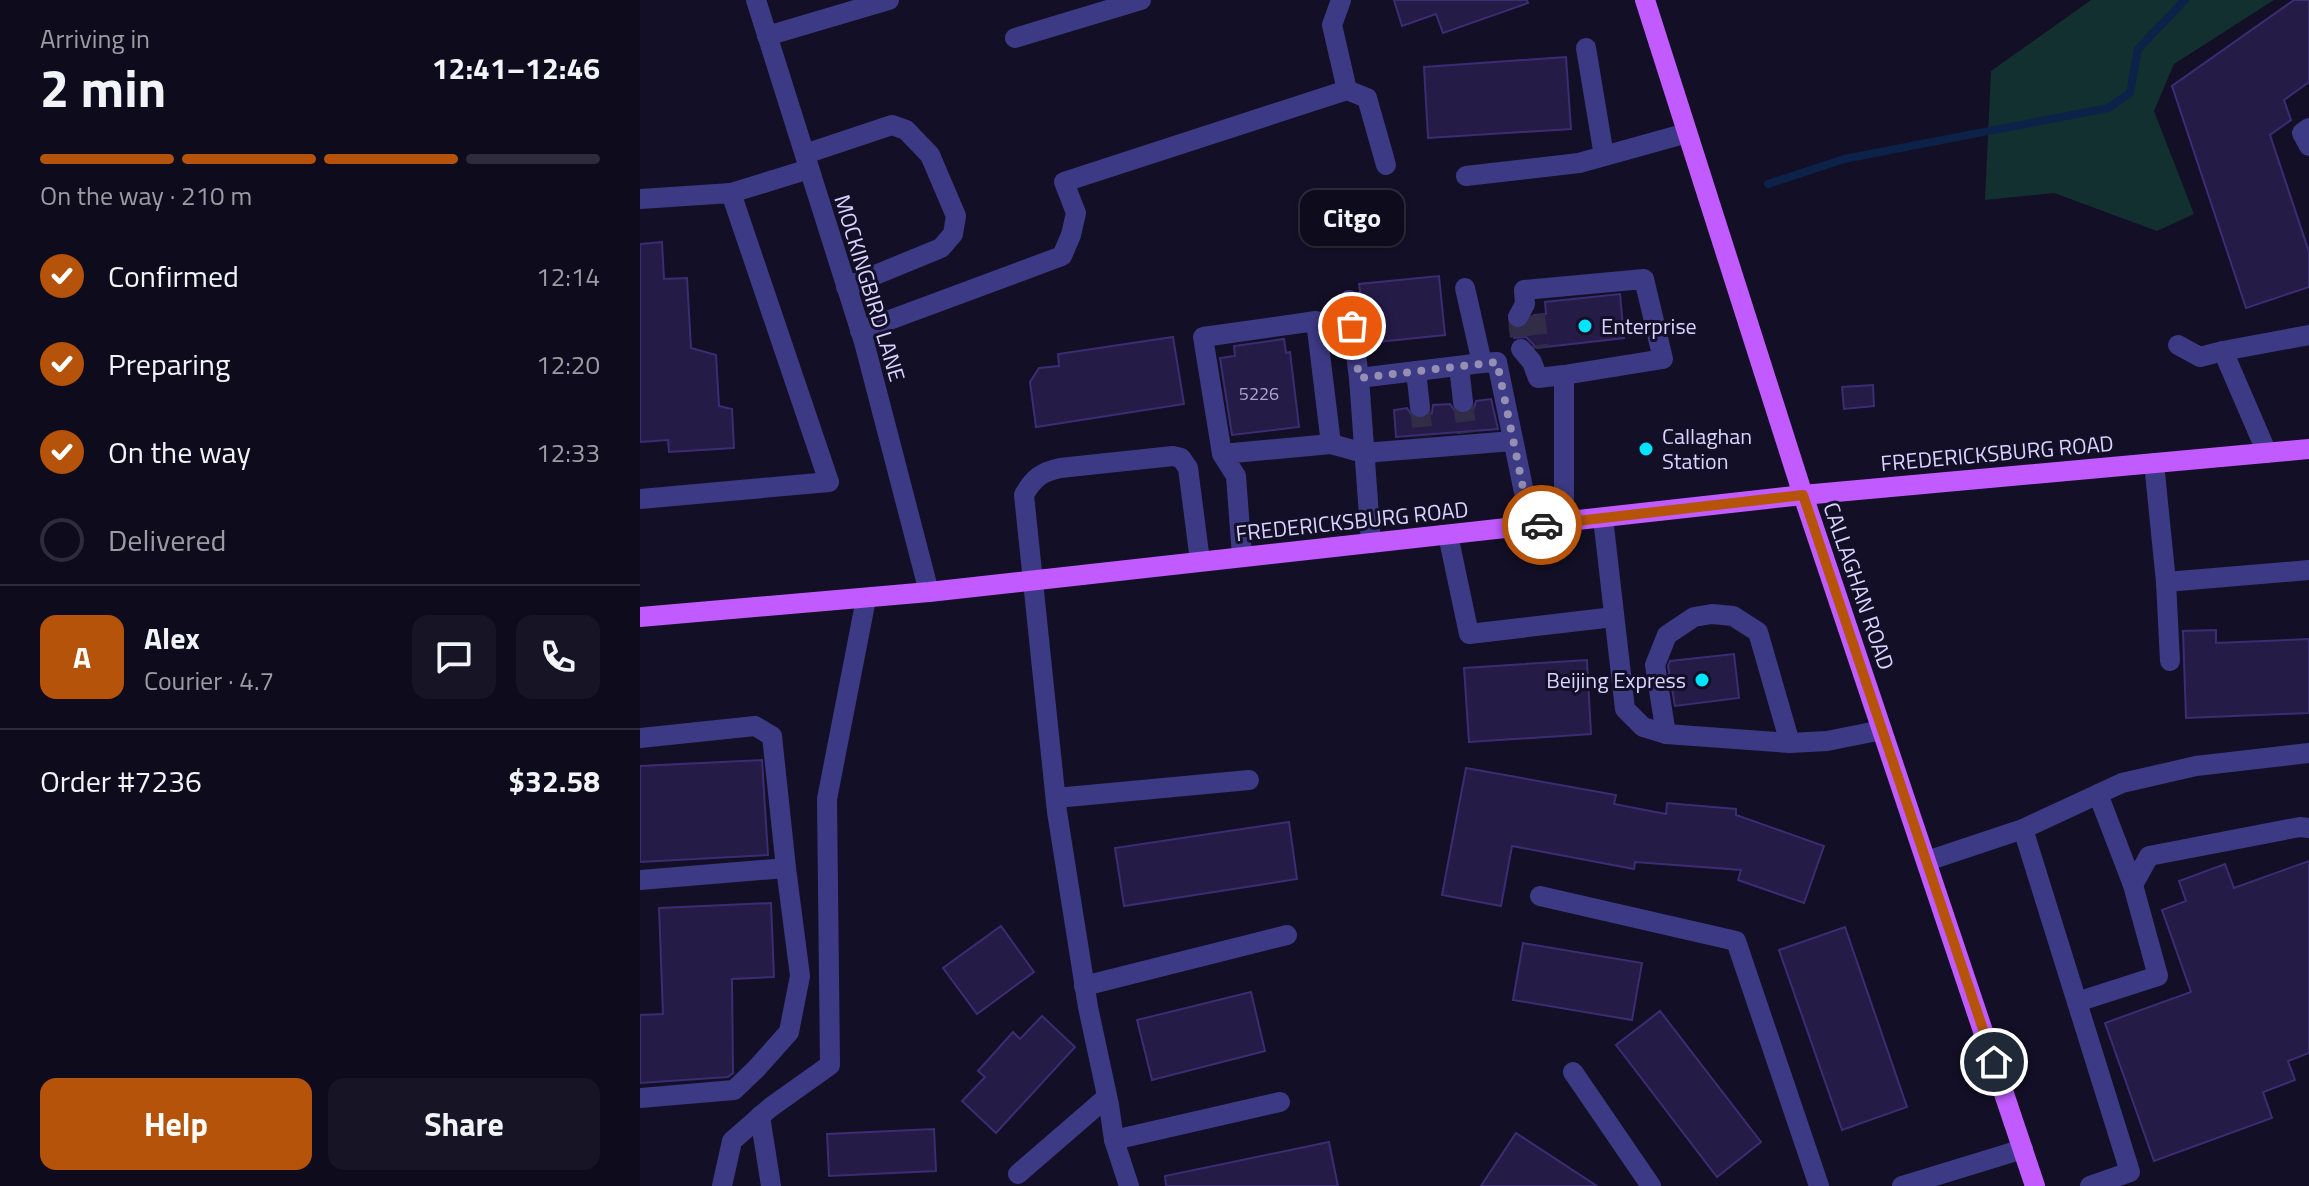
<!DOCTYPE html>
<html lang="en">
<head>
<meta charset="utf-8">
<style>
  :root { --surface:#0e0b1c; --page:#171425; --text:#f1f3f6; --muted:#9b9ba3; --line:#2e2b3b; --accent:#b45309 }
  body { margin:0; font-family:"Titillium Web",sans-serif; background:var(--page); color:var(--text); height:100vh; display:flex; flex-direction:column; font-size:30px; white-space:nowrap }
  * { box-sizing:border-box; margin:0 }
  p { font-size:26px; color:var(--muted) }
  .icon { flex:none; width:44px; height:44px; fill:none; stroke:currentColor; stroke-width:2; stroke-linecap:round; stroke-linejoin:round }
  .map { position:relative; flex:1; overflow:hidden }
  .details { display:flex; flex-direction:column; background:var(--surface); width:640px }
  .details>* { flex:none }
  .pin { position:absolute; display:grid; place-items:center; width:68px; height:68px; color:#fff; margin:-34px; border:4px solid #fff; border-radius:50%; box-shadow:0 2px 8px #0007 }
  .courier { position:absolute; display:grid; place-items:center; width:80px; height:80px; margin:-40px; border:6px solid #b45309; border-radius:50%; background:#fff; color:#222; box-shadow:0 2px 10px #0007 }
  .bubble { position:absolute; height:56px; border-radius:16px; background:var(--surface); box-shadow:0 2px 6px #0004,0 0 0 2px var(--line); font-size:26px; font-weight:700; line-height:56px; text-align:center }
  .headline em { font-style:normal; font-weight:700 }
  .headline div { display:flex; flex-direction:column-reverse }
  .headline { display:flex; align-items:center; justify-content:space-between; height:136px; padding:0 40px }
  h1 { font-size:52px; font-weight:700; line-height:60px }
  .bar { display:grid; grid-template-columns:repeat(4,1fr); gap:12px 8px; align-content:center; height:96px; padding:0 40px }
  .bar i { height:10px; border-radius:6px; background:var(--line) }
  .bar .current { background:var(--accent) }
  .bar p { grid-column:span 4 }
  .line { display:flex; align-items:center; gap:20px; padding:0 40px; border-top:2px solid var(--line) }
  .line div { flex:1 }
  .round { display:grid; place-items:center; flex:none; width:84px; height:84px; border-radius:16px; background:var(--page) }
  ol { padding:0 40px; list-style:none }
  li { display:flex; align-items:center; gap:24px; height:88px }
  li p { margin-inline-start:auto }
  li .icon { padding:8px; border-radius:50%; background:var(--accent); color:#fff; stroke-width:4 }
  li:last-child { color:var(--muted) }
  li i { width:44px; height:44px; border:4px solid var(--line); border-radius:50% }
  .button { display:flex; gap:16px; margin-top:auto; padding:16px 40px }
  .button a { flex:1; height:92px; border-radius:16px; background:var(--accent); color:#fff; font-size:32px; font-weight:700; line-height:92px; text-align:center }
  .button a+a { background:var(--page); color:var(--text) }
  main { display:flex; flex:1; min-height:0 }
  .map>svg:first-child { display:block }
  .green { fill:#12302f }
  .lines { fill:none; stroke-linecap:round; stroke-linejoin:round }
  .stream { stroke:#0c2248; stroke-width:8 }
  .building { fill:#241b47; stroke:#3b2d73; stroke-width:2 }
  .minor-tunnel { stroke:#312d47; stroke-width:20; stroke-dasharray:20 10; stroke-linecap:butt }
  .minor { stroke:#3d3a85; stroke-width:20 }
  .major { stroke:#c25bff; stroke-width:20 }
  .done { stroke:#948fb3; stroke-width:8; stroke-dasharray:0 14.4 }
  .route { stroke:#b45309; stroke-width:10 }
  .poi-dot { fill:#00e5ff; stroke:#130f26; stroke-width:3 }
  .labels { text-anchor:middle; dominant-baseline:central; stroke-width:6; stroke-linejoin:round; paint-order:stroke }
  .number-label { font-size:18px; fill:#aca6d1 }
  .street-label { font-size:22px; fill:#d9d4ff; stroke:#130f26 }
  .poi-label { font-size:22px; fill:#d9d4ff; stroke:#130f26; text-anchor:start }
</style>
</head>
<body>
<main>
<section class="details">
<div class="headline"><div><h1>2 min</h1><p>Arriving in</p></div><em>12:41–12:46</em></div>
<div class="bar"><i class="current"></i><i class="current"></i><i class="current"></i><i></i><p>On the way · 210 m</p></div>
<ol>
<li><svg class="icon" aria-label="check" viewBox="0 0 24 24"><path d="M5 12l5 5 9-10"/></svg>Confirmed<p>12:14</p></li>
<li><svg class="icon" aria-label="check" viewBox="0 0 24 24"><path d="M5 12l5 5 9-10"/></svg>Preparing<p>12:20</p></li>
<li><svg class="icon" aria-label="check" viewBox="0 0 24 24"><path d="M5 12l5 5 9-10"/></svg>On the way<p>12:33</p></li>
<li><i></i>Delivered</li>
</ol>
<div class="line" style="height:144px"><b class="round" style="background:var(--accent);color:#fff">A</b><div><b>Alex</b><p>Courier · 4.7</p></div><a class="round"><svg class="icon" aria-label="chat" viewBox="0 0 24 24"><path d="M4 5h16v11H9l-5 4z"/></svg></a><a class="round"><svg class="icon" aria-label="phone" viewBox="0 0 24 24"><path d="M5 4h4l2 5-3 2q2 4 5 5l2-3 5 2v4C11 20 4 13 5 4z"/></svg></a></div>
<div class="line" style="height:104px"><div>Order #7236</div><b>$32.58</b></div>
<div class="button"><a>Help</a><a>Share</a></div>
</section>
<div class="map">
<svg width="1669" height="1186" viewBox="0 0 1669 1186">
  <rect width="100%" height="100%" fill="#130f26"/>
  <path class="green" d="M 1451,0 L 1634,0 L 1534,64 L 1514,111 L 1554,214 L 1517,231 L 1414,193 L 1345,200 L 1351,71 Z"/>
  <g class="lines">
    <path class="stream" d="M 1128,184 L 1204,159 L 1468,108 L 1490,93 L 1498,49 L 1545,0"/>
  </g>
  <g class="building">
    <path d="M 754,0 L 887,0 L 888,3 L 803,33 L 796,14 L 762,26 Z"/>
    <path d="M 1654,0 L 1669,0 L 1669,82 L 1644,100 L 1651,120 L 1630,135 L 1669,252 L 1669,287 L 1606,308 L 1532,86 Z"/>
    <path d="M 926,57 L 931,129 L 788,138 L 784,67 Z"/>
    <path d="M 22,242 L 24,279 L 47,278 L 51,348 L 76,355 L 79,406 L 92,409 L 94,448 L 29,452 L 28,440 L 0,442 L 0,244 Z"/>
    <path d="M 799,276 L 805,335 L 728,343 L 719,284 Z"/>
    <path d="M 980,294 L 984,338 L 897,348 L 886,337 L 874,338 L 873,329 L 884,328 L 894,315 L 906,314 L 905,302 Z"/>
    <path d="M 533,337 L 544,404 L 396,427 L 390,382 L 399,368 L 419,366 L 418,354 Z"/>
    <path d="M 644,339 L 646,353 L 650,352 L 659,427 L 592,435 L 580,358 L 595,356 L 594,346 Z"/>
    <path d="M 1233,385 L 1234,406 L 1204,409 L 1202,387 Z"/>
    <path d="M 851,399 L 858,429 L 756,437 L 754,410 L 767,408 L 774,418 L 782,420 L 792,413 L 793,405 L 810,404 L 817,414 L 825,415 L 834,408 L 836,401 Z"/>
    <path d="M 1576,630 L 1576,643 L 1669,639 L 1669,713 L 1546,718 L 1543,631 Z"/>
    <path d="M 1094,654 L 1099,698 L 1035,706 L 1028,666 L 1030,661 Z"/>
    <path d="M 947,660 L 951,734 L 829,742 L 824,668 Z"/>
    <path d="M 122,760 L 128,855 L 0,862 L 0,766 Z"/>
    <path d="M 826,768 L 976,795 L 974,804 L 1026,814 L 1027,803 L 1096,809 L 1096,815 L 1184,846 L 1164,903 L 1098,880 L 1101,870 L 995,862 L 994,869 L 872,846 L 861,906 L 802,895 Z"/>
    <path d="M 649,822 L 657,879 L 484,906 L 475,848 Z"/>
    <path d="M 1669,861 L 1669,1053 L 1648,1061 L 1655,1080 L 1623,1092 L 1632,1118 L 1514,1161 L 1465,1023 L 1551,992 L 1522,910 L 1546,901 L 1539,881 L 1585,864 L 1594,888 Z"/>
    <path d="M 131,903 L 134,977 L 92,979 L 93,1073 L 88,1077 L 0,1083 L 0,1015 L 23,1014 L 19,908 Z"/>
    <path d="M 361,926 L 394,972 L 337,1014 L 303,968 Z"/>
    <path d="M 1205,927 L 1267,1107 L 1202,1130 L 1139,950 Z"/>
    <path d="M 883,943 L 1002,963 L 992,1020 L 873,1000 Z"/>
    <path d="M 611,992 L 625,1051 L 512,1080 L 497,1020 Z"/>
    <path d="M 1020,1011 L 1121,1142 L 1077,1177 L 976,1045 Z"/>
    <path d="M 402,1016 L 435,1047 L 356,1133 L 322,1101 L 345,1077 L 338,1071 L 373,1032 L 380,1039 Z"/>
    <path d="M 294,1129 L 296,1171 L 189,1176 L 187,1134 Z"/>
    <path d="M 876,1133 L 957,1186 L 841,1186 Z"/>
    <path d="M 689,1142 L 698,1186 L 526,1186 L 525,1176 Z"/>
  </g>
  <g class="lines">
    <g class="minor-tunnel">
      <path d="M 895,315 L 899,348"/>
      <path d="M 878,317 L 881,349"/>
      <path d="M 823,402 L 827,433"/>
      <path d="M 780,407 L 783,437"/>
    </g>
    <g class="minor">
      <path d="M 116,0 L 224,342 L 289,592"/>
      <path d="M 127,36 L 249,0"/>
      <path d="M 375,38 L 501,0"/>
      <path d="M 946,48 L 964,156"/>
      <path d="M 707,90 L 727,98 L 746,165"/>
      <path d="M 1669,128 L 1662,133 L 1669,146"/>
      <path d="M 165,154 L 252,125 L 266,130 L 290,155 L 316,216 L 313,234 L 301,248 L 206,287"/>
      <path d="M 826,176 L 939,163 L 1047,133"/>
      <path d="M 91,193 L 169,169"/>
      <path d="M 0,199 L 91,193 L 189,482 L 0,499"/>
      <path d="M 825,288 L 842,363"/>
      <path d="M 709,300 L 719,378"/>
      <path d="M 878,317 L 885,304 L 884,290 L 1004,279 L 1023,359 L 924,375 L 924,522"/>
      <path d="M 220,331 L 422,256 L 431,235 L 436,213 L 424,182 L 707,90 L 692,25 L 701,0"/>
      <path d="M 1538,345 L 1560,357 L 1583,351 L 1627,453"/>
      <path d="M 881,349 L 892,362 L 898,378 L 924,375"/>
      <path d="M 1583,351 L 1669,335"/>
      <path d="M 819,366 L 823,402"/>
      <path d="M 776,371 L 780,407"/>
      <path d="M 691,444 L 724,453 L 873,441"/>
      <path d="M 582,454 L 563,337 L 676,321 L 691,444 L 582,454 L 596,476 L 602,556"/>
      <path d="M 1514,463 L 1526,582 L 1669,570"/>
      <path d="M 963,518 L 985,709 L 1003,727 L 1026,734 L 1150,743 L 1187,741 L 1242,730"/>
      <path d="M 808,535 L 829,634 L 974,617"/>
      <path d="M 731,543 L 719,378 L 842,363 L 857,362 L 891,526"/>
      <path d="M 1526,582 L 1530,661"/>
      <path d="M 1026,734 L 1015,665 L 1027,635 L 1054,617 L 1072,614 L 1093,616 L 1118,632 L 1150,743"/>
      <path d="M 0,738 L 115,726 L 132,736 L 146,868 L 160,976 L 149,1032 L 116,1069 L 94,1090 L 0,1098"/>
      <path d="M 1458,794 L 1493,885"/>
      <path d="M 416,798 L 609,780"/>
      <path d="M 1383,829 L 1490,1172 L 1450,1186"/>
      <path d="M 1287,861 L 1383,829 L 1482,783 L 1556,766 L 1669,753"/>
      <path d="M 0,880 L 146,868"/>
      <path d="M 900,896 L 1096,941 L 1179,1186"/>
      <path d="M 444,986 L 647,935"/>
      <path d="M 1437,1002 L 1518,976 L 1493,885 L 1509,856 L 1660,827 L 1669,828"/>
      <path d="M 933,1072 L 1011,1186"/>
      <path d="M 120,1116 L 131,1186"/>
      <path d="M 474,1140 L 640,1102"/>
      <path d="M 378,1174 L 467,1097"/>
      <path d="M 82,1186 L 92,1141 L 131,1107 L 190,1065 L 187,799 L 226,599"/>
      <path d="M 489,1186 L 474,1140 L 469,1105 L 448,1007 L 417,812 L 384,495 C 393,478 402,472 420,468 L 533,456 L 541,458 L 548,468 L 560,561"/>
      <path d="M 1262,1186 L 1383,1149"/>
    </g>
    <g class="major">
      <path d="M 1005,0 L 1163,495 L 1395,1186"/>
      <path d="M 0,617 L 289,592 L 1163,495 L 1669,449"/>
    </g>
  </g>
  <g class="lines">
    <path class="done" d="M 712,326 L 719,378 L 857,362 L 891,526 L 902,525"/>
    <path class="route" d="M 902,525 L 1163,495 L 1354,1062"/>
  </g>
  <g class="poi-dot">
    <circle cx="945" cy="326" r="8"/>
    <circle cx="1006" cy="449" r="8"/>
    <circle cx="1062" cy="680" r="8"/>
  </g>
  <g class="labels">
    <g class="number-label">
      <text x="619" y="393">5226</text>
    </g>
    <g class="street-label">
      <text transform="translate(230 288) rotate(73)">MOCKINGBIRD LANE</text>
      <text transform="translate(1357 453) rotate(-5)">FREDERICKSBURG ROAD</text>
      <text transform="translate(712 521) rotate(-6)">FREDERICKSBURG ROAD</text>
      <text transform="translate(1219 586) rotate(71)">CALLAGHAN ROAD</text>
    </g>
    <g class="poi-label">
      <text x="961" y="326">Enterprise</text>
      <text x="1022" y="436">Callaghan<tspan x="1022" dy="25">Station</tspan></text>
      <text x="1046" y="680" text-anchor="end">Beijing Express</text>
    </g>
  </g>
</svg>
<div class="pin" style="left:712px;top:326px;background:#ea580c"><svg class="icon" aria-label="bag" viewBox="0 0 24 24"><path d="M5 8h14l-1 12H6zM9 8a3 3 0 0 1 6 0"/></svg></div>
<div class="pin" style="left:1354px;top:1062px;background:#1f2937"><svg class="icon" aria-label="home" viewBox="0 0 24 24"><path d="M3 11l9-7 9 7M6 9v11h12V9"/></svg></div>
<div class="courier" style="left:902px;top:525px"><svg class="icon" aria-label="car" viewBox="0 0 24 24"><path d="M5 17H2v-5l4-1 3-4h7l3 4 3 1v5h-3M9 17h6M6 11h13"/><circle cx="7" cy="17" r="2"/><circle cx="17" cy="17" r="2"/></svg></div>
<div class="bubble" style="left:660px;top:190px;width:104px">Citgo</div>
</div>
</main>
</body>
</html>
